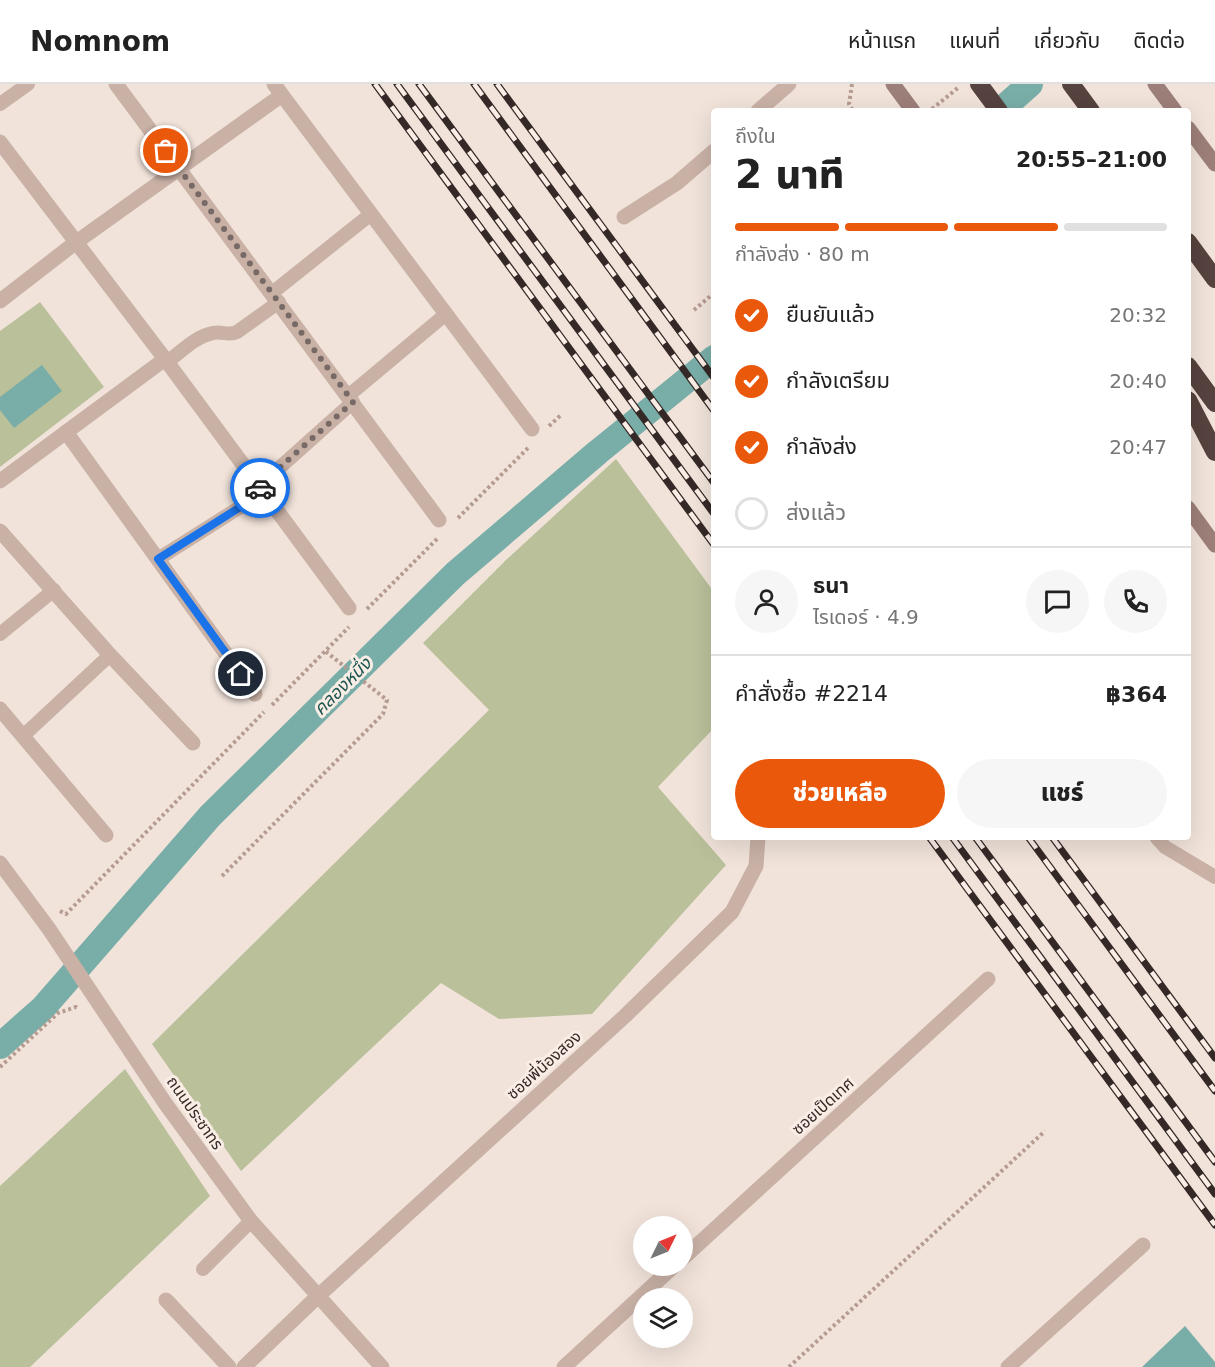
<!DOCTYPE html>
<html lang="th">
<head>
<meta charset="utf-8">
<style>
  :root { --surface:#fff; --page:#f6f6f6; --text:#222; --muted:#767676; --line:#e0e0e0; --accent:#ea580c }
  body { margin:0; font-family:"DejaVu Sans","Noto Sans Thai",sans-serif; background:var(--page); color:var(--text); height:100vh; display:flex; flex-direction:column; font-size:22px; white-space:nowrap }
  * { box-sizing:border-box; margin:0 }
  p { font-size:20px; color:var(--muted) }
  .icon { flex:none; width:33px; height:33px; fill:none; stroke:currentColor; stroke-width:2; stroke-linecap:round; stroke-linejoin:round }
  .map { position:relative; flex:1; overflow:hidden }
  .panel { position:absolute; left:711px; top:24px; width:480px; height:732px; display:flex; flex-direction:column; background:var(--surface); border-radius:6px; box-shadow:0 6px 24px #0002 }
  .panel>* { flex:none }
  .needle { width:39px; rotate:47deg }
  .buttons { position:absolute; left:633px; top:1132px; display:grid; gap:12px }
  .buttons a { display:grid; place-items:center; width:60px; height:60px; border-radius:50%; background:var(--surface); box-shadow:0 6px 24px #0002; font-size:30px }
  .pin { position:absolute; display:grid; place-items:center; width:51px; height:51px; color:#fff; margin:-26px; border:3px solid #fff; border-radius:50%; box-shadow:0 2px 6px #0007 }
  .courier { position:absolute; display:grid; place-items:center; width:60px; height:60px; margin:-30px; border:4px solid #1a73e8; border-radius:50%; background:#fff; color:#222; box-shadow:0 2px 8px #0007 }
  .headline em { font-style:normal; font-weight:800 }
  .headline div { display:flex; flex-direction:column-reverse }
  .headline { display:flex; align-items:center; justify-content:space-between; height:102px; padding:0 24px }
  h1 { font-size:39px; font-weight:800; line-height:45px }
  .bar { display:grid; grid-template-columns:repeat(4,1fr); gap:9px 6px; align-content:center; height:72px; padding:0 24px }
  .bar i { height:8px; border-radius:4px; background:var(--line) }
  .bar .current { background:var(--accent) }
  .bar p { grid-column:span 4 }
  .line { display:flex; align-items:center; gap:15px; padding:0 24px; border-top:2px solid var(--line) }
  .line div { flex:1 }
  .round { display:grid; place-items:center; flex:none; width:63px; height:63px; border-radius:32px; background:var(--page) }
  ol { padding:0 24px; list-style:none }
  li { display:flex; align-items:center; gap:18px; height:66px }
  li p { margin-inline-start:auto }
  li .icon { padding:6px; border-radius:50%; background:var(--accent); color:#fff; stroke-width:4 }
  li:last-child { color:var(--muted) }
  li i { width:33px; height:33px; border:3px solid var(--line); border-radius:50% }
  .button { display:flex; gap:12px; margin-top:auto; padding:12px 24px }
  .button a { flex:1; height:69px; border-radius:36px; background:var(--accent); color:#fff; font-size:24px; font-weight:800; line-height:69px; text-align:center }
  .button a+a { background:var(--page); color:var(--text) }
  header { display:flex; align-items:center; gap:36px; box-sizing:border-box; height:84px; padding:0 30px; background:var(--surface); border-bottom:2px solid var(--line) }
  header strong { font-size:28px }
  nav { display:flex; gap:33px; margin-inline-start:auto; font-size:21px }
  .map>svg:first-child { display:block }
  .green { fill:#b9c09a }
  .water { fill:#79aea8 }
  .lines { fill:none; stroke-linecap:round; stroke-linejoin:round }
  .canal { stroke:#79aea8; stroke-width:26 }
  .path { stroke:#b59b90; stroke-width:4; stroke-dasharray:3 3; stroke-linecap:butt }
  .service { stroke:#c9b1a6; stroke-width:14 }
  .minor { stroke:#c9b1a6; stroke-width:15 }
  .secondary { stroke:#9c7f78; stroke-width:15 }
  .motorway { stroke:#56423e; stroke-width:18 }
  .rail-casing { stroke:#352927; stroke-width:7 }
  .rail { stroke:#f9ede6; stroke-width:4.5; stroke-dasharray:14; stroke-linecap:butt }
  .done { stroke:#776a66; stroke-width:6; stroke-dasharray:0 10.8 }
  .route { stroke:#1a73e8; stroke-width:8 }
  .labels { text-anchor:middle; dominant-baseline:central; stroke-width:6; stroke-linejoin:round; paint-order:stroke }
  .street-label { font-size:16px; fill:#352927; stroke:#f9ede6 }
  .water-label { font-size:18px; font-style:italic; fill:#1d5651; stroke:#f9ede6 }
</style>
</head>
<body>
<header>
<strong>Nomnom</strong>
<nav><a>หน้าแรก</a><a>แผนที่</a><a>เกี่ยวกับ</a><a>ติดต่อ</a></nav>
</header>
<div class="map">
<svg width="1215" height="1283" viewBox="0 0 1215 1283">
  <rect width="100%" height="100%" fill="#f1e3da"/>
  <g class="green">
    <path d="M 40,218 L 104,303 L 0,383 L 0,247 Z"/>
    <path d="M 616,375 L 714,508 L 714,644 L 658,703 L 726,781 L 592,930 L 499,935 L 441,899 L 241,1087 L 152,960 L 489,626 L 423,559 L 506,476 Z"/>
    <path d="M 125,985 L 210,1112 L 30,1283 L 0,1283 L 0,1102 Z"/>
  </g>
  <g class="water">
    <path d="M 42,281 L 62,307 L 14,344 L 0,326 L 0,313 Z"/>
    <path d="M 1185,1242 L 1215,1278 L 1215,1283 L 1142,1283 Z"/>
  </g>
  <g class="lines">
    <g class="canal">
      <path d="M 1000,27 L 1030,0"/>
      <path d="M 0,962 L 43,924 L 210,732 L 455,490 L 598,368 L 714,274"/>
    </g>
    <g class="path">
      <path d="M 852,0 L 849,20 L 853,27"/>
      <path d="M 932,25 L 959,3"/>
      <path d="M 694,226 L 714,209"/>
      <path d="M 549,342 L 562,330"/>
      <path d="M 458,434 L 529,363"/>
      <path d="M 367,525 L 438,454"/>
      <path d="M 272,621 L 349,543"/>
      <path d="M 222,792 L 383,630 L 387,616 L 325,567"/>
      <path d="M 60,827 L 66,830 L 264,628"/>
      <path d="M 0,983 L 58,929 L 76,923 L 78,925"/>
      <path d="M 789,1283 L 1045,1047"/>
    </g>
    <g class="service">
      <path d="M 0,20 L 28,0"/>
      <path d="M 272,209 L 371,130"/>
      <path d="M 167,278 C 181,268 196,252 213,249 C 222,247 229,252 237,248 L 279,218"/>
      <path d="M 348,312 L 446,230"/>
      <path d="M 259,402 L 353,318"/>
      <path d="M 158,475 L 264,408"/>
      <path d="M 0,550 L 54,506"/>
      <path d="M 23,652 L 110,571"/>
      <path d="M 1156,753 L 1165,763 L 1215,793"/>
      <path d="M 203,1185 L 251,1137"/>
    </g>
    <g class="minor">
      <path d="M 116,0 L 439,436"/>
      <path d="M 282,11 L 532,345"/>
      <path d="M 758,27 L 789,0"/>
      <path d="M 0,58 L 165,275 L 349,524"/>
      <path d="M 624,133 L 677,99 L 714,67"/>
      <path d="M 0,217 L 75,159 L 282,11 L 274,0"/>
      <path d="M 66,348 L 255,610"/>
      <path d="M 0,397 L 165,275"/>
      <path d="M 0,447 L 110,571 L 193,659"/>
      <path d="M 0,625 L 106,751"/>
      <path d="M 0,779 L 49,845 L 165,1019 L 251,1137 L 382,1283"/>
      <path d="M 682,1175 L 988,895"/>
      <path d="M 166,1216 L 229,1283"/>
      <path d="M 244,1283 L 317,1213 L 625,932 L 732,828 L 756,782 L 758,753"/>
      <path d="M 564,1283 L 674,1182"/>
      <path d="M 1008,1283 L 1143,1161"/>
    </g>
    <g class="secondary">
      <path d="M 893,0 L 913,27"/>
      <path d="M 1155,0 L 1175,27"/>
      <path d="M 1188,44 L 1215,80"/>
      <path d="M 1188,424 L 1215,461"/>
    </g>
    <g class="motorway">
      <path d="M 979,0 L 999,27"/>
      <path d="M 1071,0 L 1091,27"/>
      <path d="M 1188,158 L 1215,195"/>
      <path d="M 1188,282 L 1215,319"/>
      <path d="M 1188,316 L 1215,368"/>
    </g>
    <g class="rail-casing">
      <g id="rail">
        <path d="M 375,0 L 714,461"/>
        <path d="M 397,0 L 714,430"/>
        <path d="M 419,0 L 714,399"/>
        <path d="M 474,0 L 714,327"/>
        <path d="M 497,0 L 714,294"/>
        <path d="M 929,753 L 1215,1141"/>
        <path d="M 952,753 L 1215,1110"/>
        <path d="M 975,753 L 1215,1078"/>
        <path d="M 1028,753 L 1215,1007"/>
        <path d="M 1052,753 L 1215,974"/>
      </g>
    </g>
    <use href="#rail" class="rail"/>
  </g>
  <g class="lines">
    <path class="done" d="M 166,67 L 353,318 L 259,402 L 260,404"/>
    <path class="route" d="M 241,590 L 158,475 L 264,408 L 260,404"/>
  </g>
  <g class="labels">
    <g class="street-label">
      <text transform="translate(544 981) rotate(-42)">ซอยพี่น้องสอง</text>
      <text transform="translate(823 1022) rotate(-42)">ซอยเป็ดเทศ</text>
      <text transform="translate(195 1029) rotate(55)">ถนนประชาทร</text>
    </g>
    <g class="water-label">
      <text transform="translate(342 602) rotate(-45)">คลองหนึ่ง</text>
    </g>
  </g>
</svg>
<div class="buttons">
<a><svg class="needle" viewBox="-14 -14 28 28"><path d="M0-13l5 13h-10z" fill="#e53935"/><path d="M0 13l5-13h-10z" fill="#767676"/></svg></a>
<a><svg class="icon" aria-label="layers" viewBox="0 0 24 24"><path d="M12 4l9 5-9 5-9-5zM3 14l9 5 9-5"/></svg></a>
</div>
<div class="pin" style="left:166px;top:67px;background:#ea580c"><svg class="icon" aria-label="bag" viewBox="0 0 24 24"><path d="M5 8h14l-1 12H6zM9 8a3 3 0 0 1 6 0"/></svg></div>
<div class="pin" style="left:241px;top:590px;background:#1f2937"><svg class="icon" aria-label="home" viewBox="0 0 24 24"><path d="M3 11l9-7 9 7M6 9v11h12V9"/></svg></div>
<div class="courier" style="left:260px;top:404px"><svg class="icon" aria-label="car" viewBox="0 0 24 24"><path d="M5 17H2v-5l4-1 3-4h7l3 4 3 1v5h-3M9 17h6M6 11h13"/><circle cx="7" cy="17" r="2"/><circle cx="17" cy="17" r="2"/></svg></div>
<section class="panel">
<div class="headline"><div><h1>2 นาที</h1><p>ถึงใน</p></div><em>20:55–21:00</em></div>
<div class="bar"><i class="current"></i><i class="current"></i><i class="current"></i><i></i><p>กำลังส่ง · 80 m</p></div>
<ol>
<li><svg class="icon" aria-label="check" viewBox="0 0 24 24"><path d="M5 12l5 5 9-10"/></svg>ยืนยันแล้ว<p>20:32</p></li>
<li><svg class="icon" aria-label="check" viewBox="0 0 24 24"><path d="M5 12l5 5 9-10"/></svg>กำลังเตรียม<p>20:40</p></li>
<li><svg class="icon" aria-label="check" viewBox="0 0 24 24"><path d="M5 12l5 5 9-10"/></svg>กำลังส่ง<p>20:47</p></li>
<li><i></i>ส่งแล้ว</li>
</ol>
<div class="line" style="height:108px"><a class="round"><svg class="icon" aria-label="person" viewBox="0 0 24 24"><circle cx="12" cy="8" r="4"/><path d="M4 21q1-7 8-7t8 7"/></svg></a><div><b>ธนา</b><p>ไรเดอร์ · 4.9</p></div><a class="round"><svg class="icon" aria-label="chat" viewBox="0 0 24 24"><path d="M4 5h16v11H9l-5 4z"/></svg></a><a class="round"><svg class="icon" aria-label="phone" viewBox="0 0 24 24"><path d="M5 4h4l2 5-3 2q2 4 5 5l2-3 5 2v4C11 20 4 13 5 4z"/></svg></a></div>
<div class="line" style="height:78px"><div>คำสั่งซื้อ #2214</div><b>฿364</b></div>
<div class="button"><a>ช่วยเหลือ</a><a>แชร์</a></div>
</section>
</div>
</body>
</html>
